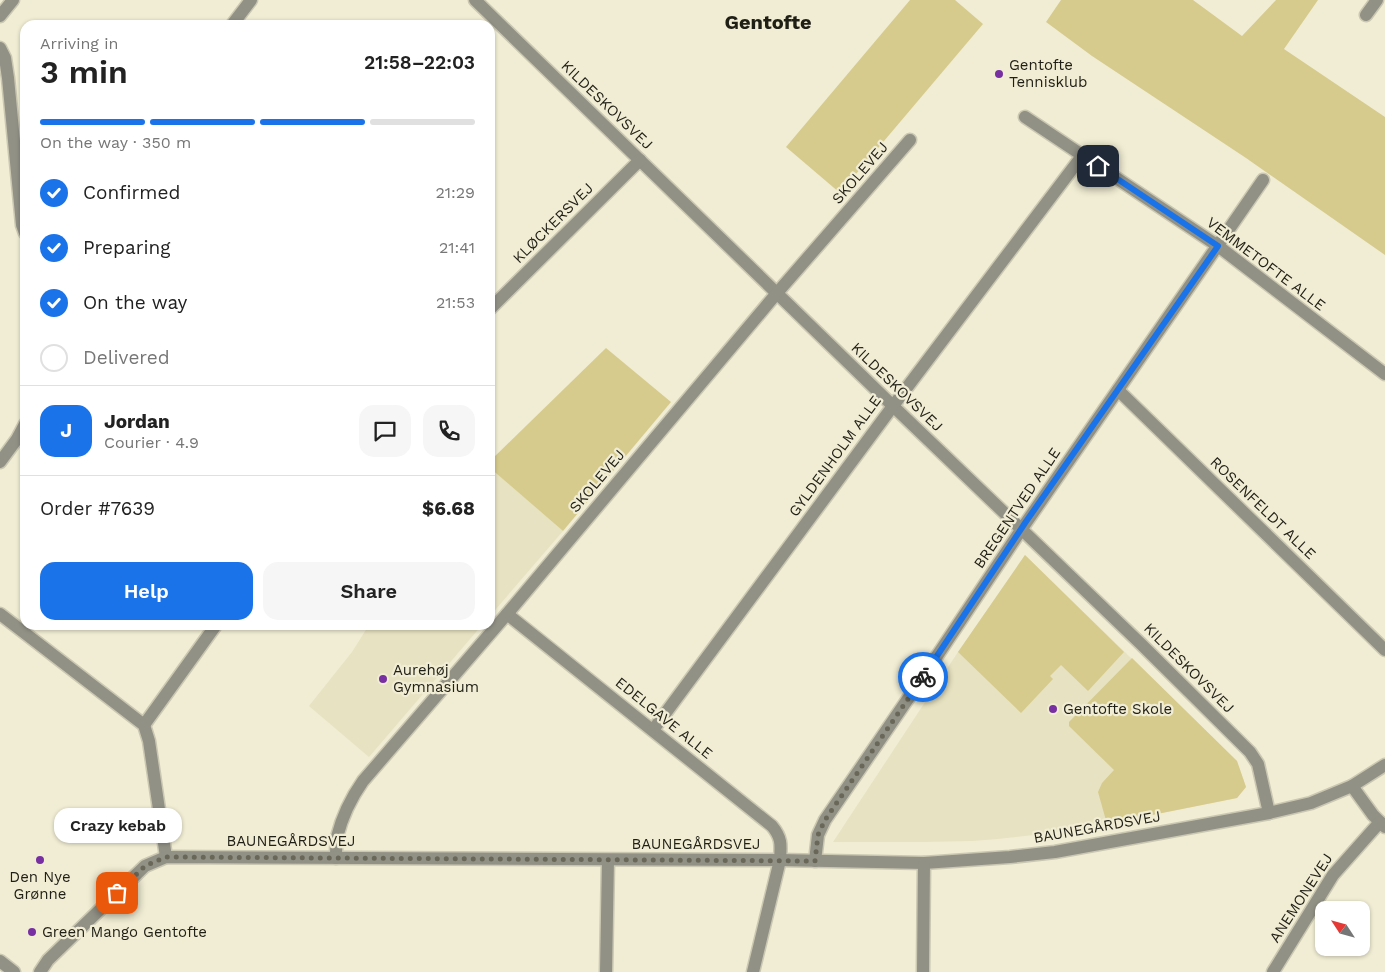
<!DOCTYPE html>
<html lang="en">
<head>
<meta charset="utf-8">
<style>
  :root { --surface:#fff; --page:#f6f6f6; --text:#222; --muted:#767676; --line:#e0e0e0; --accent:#1a73e8 }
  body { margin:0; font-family:"Work Sans",sans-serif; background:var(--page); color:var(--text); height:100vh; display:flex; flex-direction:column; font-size:19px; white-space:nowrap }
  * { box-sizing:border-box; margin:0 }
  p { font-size:16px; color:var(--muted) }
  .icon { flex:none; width:28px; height:28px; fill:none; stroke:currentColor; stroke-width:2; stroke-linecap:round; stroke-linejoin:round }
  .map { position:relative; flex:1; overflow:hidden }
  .panel { position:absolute; left:20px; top:20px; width:475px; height:610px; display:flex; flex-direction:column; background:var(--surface); border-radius:15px; box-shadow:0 1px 4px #0004 }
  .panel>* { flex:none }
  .needle { width:32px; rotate:306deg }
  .buttons { position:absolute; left:1315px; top:901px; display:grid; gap:10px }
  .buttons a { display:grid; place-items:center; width:55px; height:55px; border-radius:10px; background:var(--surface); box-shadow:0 1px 4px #0004; font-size:25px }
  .pin { position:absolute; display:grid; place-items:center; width:42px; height:42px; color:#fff; margin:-21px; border-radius:10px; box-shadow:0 2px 8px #0006 }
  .courier { position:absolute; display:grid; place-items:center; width:50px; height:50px; margin:-25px; border:4px solid #1a73e8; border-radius:50%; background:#fff; color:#222; box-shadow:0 1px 6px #0007 }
  .bubble { position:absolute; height:35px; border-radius:15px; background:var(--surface); box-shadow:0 1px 4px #0004; font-size:16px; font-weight:600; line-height:35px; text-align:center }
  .headline em { font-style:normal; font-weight:600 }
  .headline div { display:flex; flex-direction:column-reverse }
  .headline { display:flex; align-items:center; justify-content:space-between; height:85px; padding:0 20px }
  h1 { font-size:32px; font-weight:600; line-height:38px }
  .bar { display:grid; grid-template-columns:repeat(4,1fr); gap:8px 5px; align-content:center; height:60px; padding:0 20px }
  .bar i { height:6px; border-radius:4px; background:var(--line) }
  .bar .on { background:var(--accent) }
  .bar p { grid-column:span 4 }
  .line { display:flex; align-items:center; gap:12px; padding:0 20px; border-top:1px solid var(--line) }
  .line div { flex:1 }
  .round { display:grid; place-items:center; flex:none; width:52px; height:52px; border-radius:15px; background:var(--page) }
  ol { padding:0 20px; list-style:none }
  li { display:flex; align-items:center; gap:15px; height:55px }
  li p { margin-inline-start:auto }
  li .icon { padding:5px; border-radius:50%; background:var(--accent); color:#fff; stroke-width:4 }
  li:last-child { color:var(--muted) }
  li i { width:28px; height:28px; border:2px solid var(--line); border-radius:50% }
  .primary-button { display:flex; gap:10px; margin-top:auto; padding:10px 20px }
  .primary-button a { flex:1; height:58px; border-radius:15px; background:var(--accent); color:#fff; font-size:20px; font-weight:600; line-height:58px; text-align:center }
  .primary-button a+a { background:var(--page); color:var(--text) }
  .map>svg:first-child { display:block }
  .built { fill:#e7e2c1 }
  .green { fill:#d6cb8d }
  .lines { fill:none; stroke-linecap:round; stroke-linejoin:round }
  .minor-casing { stroke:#cbc8b2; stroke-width:15 }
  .minor { stroke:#929186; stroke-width:12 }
  .done { stroke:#696758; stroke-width:5; stroke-dasharray:0 9 }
  .route { stroke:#1a73e8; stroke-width:6 }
  .poi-dot { fill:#772fa2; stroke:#f1edd4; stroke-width:2 }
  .labels { text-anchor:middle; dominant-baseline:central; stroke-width:4.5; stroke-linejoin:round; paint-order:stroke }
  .poi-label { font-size:15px; fill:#201f16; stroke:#f1edd4; text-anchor:start }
  .street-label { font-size:15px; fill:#201f16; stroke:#f1edd4 }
  .district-label { font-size:20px; font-weight:bold; fill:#201f16; stroke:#f1edd4 }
</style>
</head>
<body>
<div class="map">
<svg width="1385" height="972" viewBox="0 0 1385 972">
  <rect width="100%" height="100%" fill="#f1edd4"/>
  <g class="built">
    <path d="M 490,468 L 563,531 L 490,616 Z"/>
    <path d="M 1025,555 L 1237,761 L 1246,787 L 1237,798 L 1107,824 L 1051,833 L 998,839 L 972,841 L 923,842 L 833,842 L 958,652 Z"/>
    <path d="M 369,625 L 482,625 L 369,757 L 309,706 L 352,652 Z"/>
  </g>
  <g class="green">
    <path d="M 910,0 L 955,0 L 983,24 L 840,193 L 786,147 Z"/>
    <path d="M 1061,0 L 1193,0 L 1242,36 L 1276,0 L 1318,0 L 1284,49 L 1385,117 L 1385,255 L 1246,158 L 1092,56 L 1046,22 Z"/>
    <path d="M 606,348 L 671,402 L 563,531 L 490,468 L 490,461 Z"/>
    <path d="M 1025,555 L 1124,652 L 1088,691 L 1061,665 L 1050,676 L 1053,679 L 1021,713 L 958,652 Z"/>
    <path d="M 1132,658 L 1237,761 L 1246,787 L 1237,798 L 1107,824 L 1098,792 L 1102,783 L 1114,770 L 1069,726 L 1069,722 Z"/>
  </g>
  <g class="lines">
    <g class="minor-casing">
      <g id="minor">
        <path d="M 475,0 L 893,406 L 1141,644 L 1250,752 L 1258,764 L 1269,813"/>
        <path d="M 1366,15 L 1377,0"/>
        <path d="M 0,16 L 13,0"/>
        <path d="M 232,25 L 251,0"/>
        <path d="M 0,48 L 5,58 L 8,78 L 22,225 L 25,233"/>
        <path d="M 1025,117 L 1218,246 L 1385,374"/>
        <path d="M 490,309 L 640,160"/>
        <path d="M 1118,390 L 1385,650"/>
        <path d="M 0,462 L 17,439 L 25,424"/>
        <path d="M 0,614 L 144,725 L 149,741 L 166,857"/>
        <path d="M 507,614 L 772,826 C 782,838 781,845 780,860 L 753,972"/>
        <path d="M 144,725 L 216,625"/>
        <path d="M 653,730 L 893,406 L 1082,156"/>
        <path d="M 1352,786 L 1373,815 L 1385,827"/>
        <path d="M 336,858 C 336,851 336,844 337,837 C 342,817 351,798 363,781 L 507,614 L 777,293 L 910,140"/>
        <path d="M 815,861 L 818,835 L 825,820 L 925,674 L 1021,530 L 1263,180"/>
        <path d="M 0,961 L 14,972"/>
        <path d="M 40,972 L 48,960 L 145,866 L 166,857 L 780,860 L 924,863 L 1010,857 L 1055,852 L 1269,813 L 1311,803 L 1352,786 L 1385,765"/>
        <path d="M 606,972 L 608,860"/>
        <path d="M 923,972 L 924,863"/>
        <path d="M 1273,972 L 1333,875 L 1380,822"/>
      </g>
    </g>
    <use href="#minor" class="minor"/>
  </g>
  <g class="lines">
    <path class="done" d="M 117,893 L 145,866 L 166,857 L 815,861 L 818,835 L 825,820 L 923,677"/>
    <path class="route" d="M 923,677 L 1025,523 L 1218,246 L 1098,166"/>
  </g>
  <g class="poi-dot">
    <circle cx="999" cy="74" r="5"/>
    <circle cx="383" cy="679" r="5"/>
    <circle cx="1053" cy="709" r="5"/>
    <circle cx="40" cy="860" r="5"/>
    <circle cx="32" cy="932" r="5"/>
  </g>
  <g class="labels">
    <g class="poi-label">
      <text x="1009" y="65">Gentofte<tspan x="1009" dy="17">Tennisklub</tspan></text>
      <text x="393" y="670">Aurehøj<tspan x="393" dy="17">Gymnasium</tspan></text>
      <text x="1063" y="709">Gentofte Skole</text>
      <text x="40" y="877" text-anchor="middle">Den Nye<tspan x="40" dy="17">Grønne</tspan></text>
      <text x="42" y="932">Green Mango Gentofte</text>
    </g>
    <g class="street-label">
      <text transform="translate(607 105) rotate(44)">KILDESKOVSVEJ</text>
      <text transform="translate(860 173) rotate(-49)">SKOLEVEJ</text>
      <text transform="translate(553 223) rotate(-45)">KLØCKERSVEJ</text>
      <text transform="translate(1266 264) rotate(37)">VEMMETOFTE ALLE</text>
      <text transform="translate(897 387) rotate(44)">KILDESKOVSVEJ</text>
      <text transform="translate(835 456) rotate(-54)">GYLDENHOLM ALLE</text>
      <text transform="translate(597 481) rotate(-50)">SKOLEVEJ</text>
      <text transform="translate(1017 508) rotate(-56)">BREGENTVED ALLE</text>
      <text transform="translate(1263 508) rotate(44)">ROSENFELDT ALLE</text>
      <text transform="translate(1189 668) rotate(45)">KILDESKOVSVEJ</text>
      <text transform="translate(664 718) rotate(39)">EDELGAVE ALLE</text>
      <text transform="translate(1097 827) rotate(-10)">BAUNEGÅRDSVEJ</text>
      <text x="291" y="841">BAUNEGÅRDSVEJ</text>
      <text x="696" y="844">BAUNEGÅRDSVEJ</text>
      <text transform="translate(1301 898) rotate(-57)">ANEMONEVEJ</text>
    </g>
    <g class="district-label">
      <text x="768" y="22">Gentofte</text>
    </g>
  </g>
</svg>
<div class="buttons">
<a><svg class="needle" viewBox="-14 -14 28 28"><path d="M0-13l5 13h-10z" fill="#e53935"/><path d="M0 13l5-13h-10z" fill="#767676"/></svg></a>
</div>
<div class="pin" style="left:117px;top:893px;background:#ea580c"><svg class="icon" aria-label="bag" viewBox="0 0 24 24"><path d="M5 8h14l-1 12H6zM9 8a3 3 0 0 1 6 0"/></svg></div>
<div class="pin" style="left:1098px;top:166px;background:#1f2937"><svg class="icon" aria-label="home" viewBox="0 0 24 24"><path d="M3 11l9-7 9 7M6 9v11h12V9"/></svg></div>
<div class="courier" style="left:923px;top:677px"><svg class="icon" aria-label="bike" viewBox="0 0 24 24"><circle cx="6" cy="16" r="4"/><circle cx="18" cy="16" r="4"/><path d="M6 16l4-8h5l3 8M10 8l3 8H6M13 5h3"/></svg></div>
<div class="bubble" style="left:54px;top:808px;width:128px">Crazy kebab</div>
<section class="panel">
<div class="headline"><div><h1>3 min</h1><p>Arriving in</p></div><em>21:58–22:03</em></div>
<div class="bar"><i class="on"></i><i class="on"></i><i class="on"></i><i></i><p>On the way · 350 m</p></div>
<ol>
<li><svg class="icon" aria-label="check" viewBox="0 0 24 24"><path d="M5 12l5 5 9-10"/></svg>Confirmed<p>21:29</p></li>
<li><svg class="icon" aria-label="check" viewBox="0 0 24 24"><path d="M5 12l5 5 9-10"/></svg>Preparing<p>21:41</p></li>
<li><svg class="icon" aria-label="check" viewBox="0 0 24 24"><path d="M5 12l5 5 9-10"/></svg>On the way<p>21:53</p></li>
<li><i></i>Delivered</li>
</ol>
<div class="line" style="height:90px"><b class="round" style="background:var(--accent);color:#fff">J</b><div><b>Jordan</b><p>Courier · 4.9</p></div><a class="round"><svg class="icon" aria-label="chat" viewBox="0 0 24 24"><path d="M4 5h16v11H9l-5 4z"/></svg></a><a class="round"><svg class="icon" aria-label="phone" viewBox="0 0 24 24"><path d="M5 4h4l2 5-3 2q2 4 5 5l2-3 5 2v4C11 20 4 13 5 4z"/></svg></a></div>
<div class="line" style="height:65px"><div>Order #7639</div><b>$6.68</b></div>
<div class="primary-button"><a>Help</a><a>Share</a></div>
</section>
</div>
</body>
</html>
